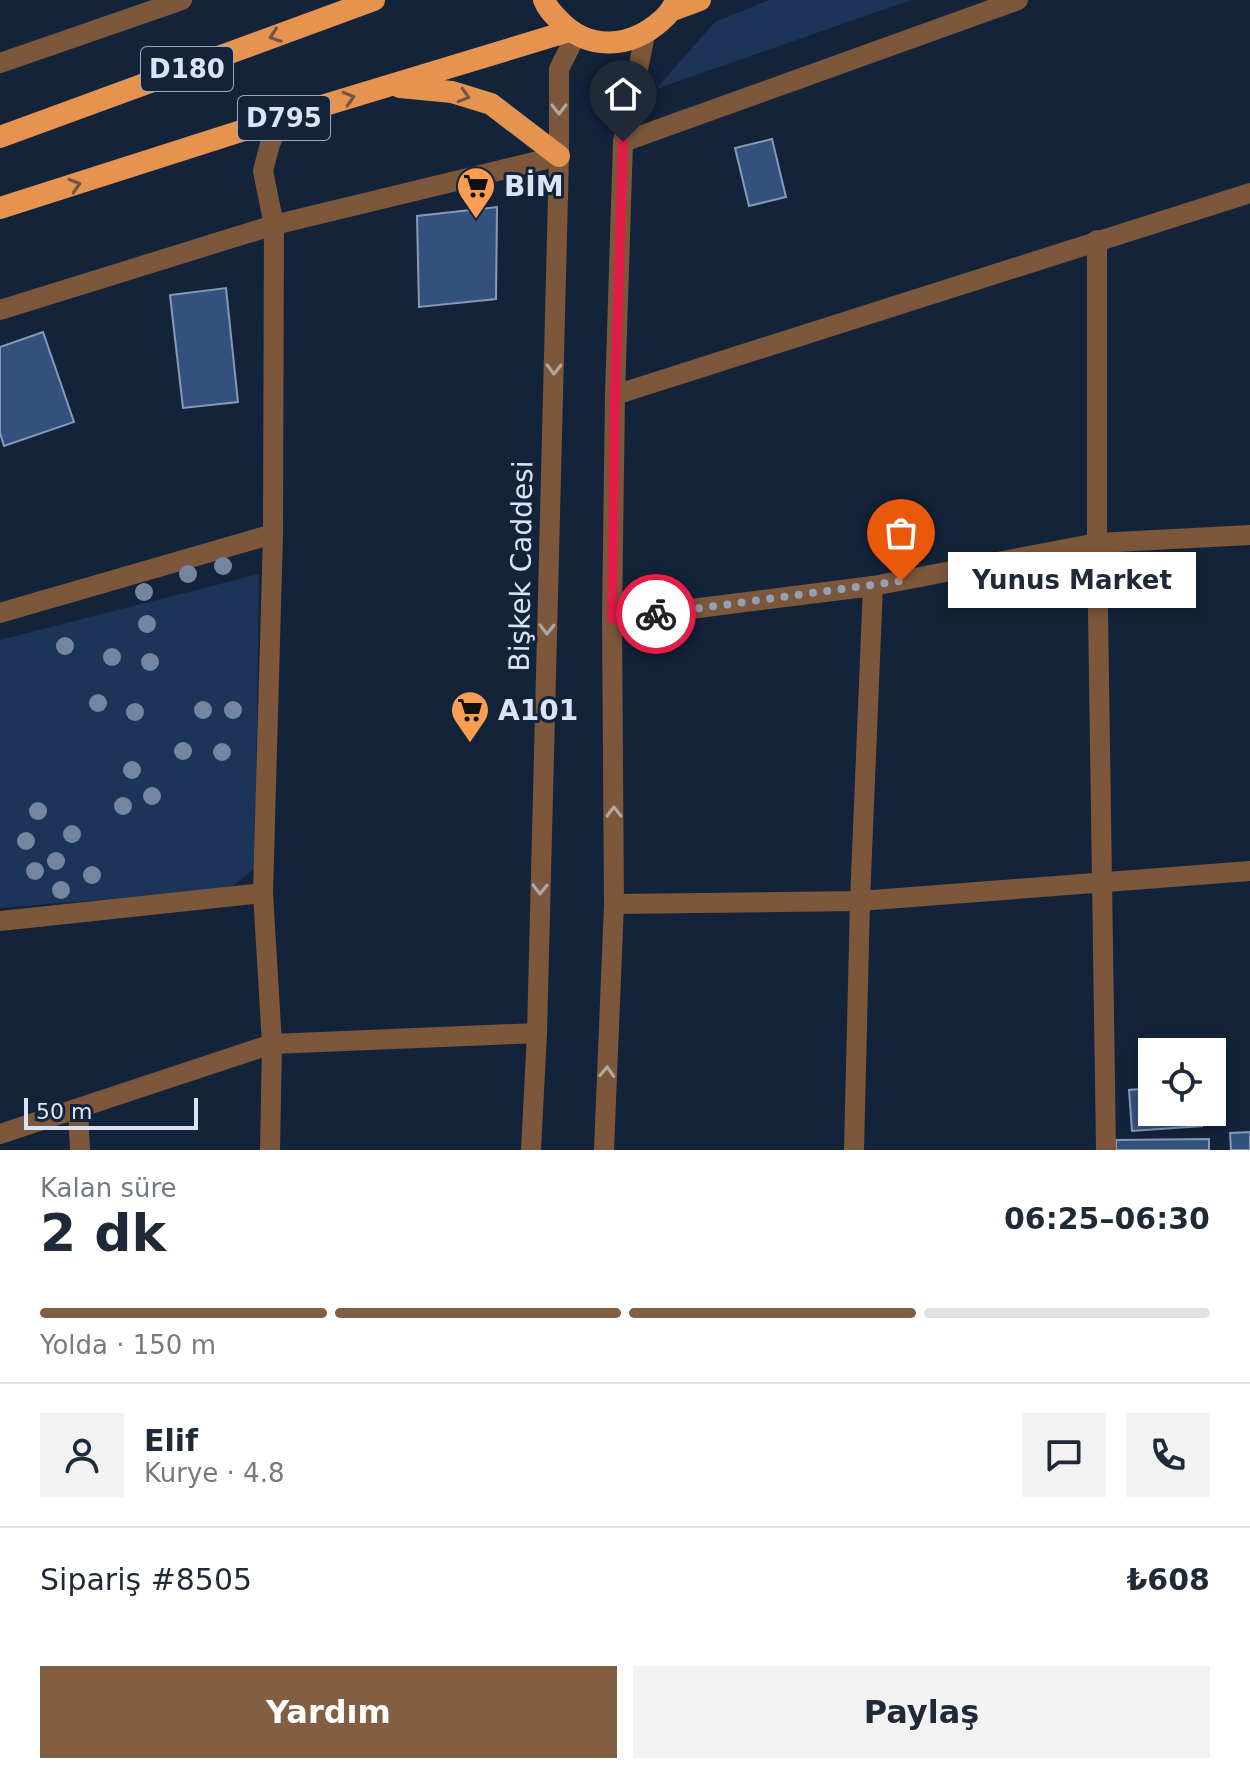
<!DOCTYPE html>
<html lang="tr">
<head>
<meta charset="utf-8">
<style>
  :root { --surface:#fff; --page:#f2f2f3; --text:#1f2937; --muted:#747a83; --line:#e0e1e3; --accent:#825e43 }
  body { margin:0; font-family:"DejaVu Sans",sans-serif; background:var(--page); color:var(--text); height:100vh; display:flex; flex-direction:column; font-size:30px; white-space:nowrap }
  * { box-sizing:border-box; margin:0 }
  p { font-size:26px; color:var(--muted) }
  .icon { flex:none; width:44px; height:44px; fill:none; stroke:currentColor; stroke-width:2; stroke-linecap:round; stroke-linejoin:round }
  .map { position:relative; height:1150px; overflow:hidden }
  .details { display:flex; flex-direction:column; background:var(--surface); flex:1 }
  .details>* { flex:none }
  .buttons { position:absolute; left:1138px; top:1038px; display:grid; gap:16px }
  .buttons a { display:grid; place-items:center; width:88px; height:88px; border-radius:0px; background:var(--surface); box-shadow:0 4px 12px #0003; font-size:40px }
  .scale { position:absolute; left:24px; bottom:20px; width:174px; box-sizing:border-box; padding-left:8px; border:4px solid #dae4f4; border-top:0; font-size:22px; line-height:28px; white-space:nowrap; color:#dae4f4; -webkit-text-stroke:6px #13233a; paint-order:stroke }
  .pin { position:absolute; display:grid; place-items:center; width:68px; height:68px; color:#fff; margin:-82px -34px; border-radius:50% 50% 50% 0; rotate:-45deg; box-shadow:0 0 8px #0007 }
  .pin .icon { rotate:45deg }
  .courier { position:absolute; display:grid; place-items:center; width:80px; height:80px; margin:-40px; border:6px solid #e11d48; border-radius:50%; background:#fff; color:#222; box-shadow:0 2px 10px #0007 }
  .bubble { position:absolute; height:56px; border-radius:0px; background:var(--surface); box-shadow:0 4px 12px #0003; font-size:26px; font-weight:600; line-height:56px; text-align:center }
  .overview em { font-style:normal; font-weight:600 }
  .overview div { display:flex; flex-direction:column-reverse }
  .overview { display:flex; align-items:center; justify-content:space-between; height:136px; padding:0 40px }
  h1 { font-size:52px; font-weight:600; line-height:60px }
  .bar { display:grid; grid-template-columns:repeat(4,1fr); gap:12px 8px; align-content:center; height:96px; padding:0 40px }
  .bar i { height:10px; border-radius:6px; background:var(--line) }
  .bar .active { background:var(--accent) }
  .bar p { grid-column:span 4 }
  .line { display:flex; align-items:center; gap:20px; padding:0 40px; border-top:2px solid var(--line) }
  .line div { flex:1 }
  .round { display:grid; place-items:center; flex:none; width:84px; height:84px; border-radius:0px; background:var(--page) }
  .cta { display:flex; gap:16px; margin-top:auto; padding:16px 40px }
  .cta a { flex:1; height:92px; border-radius:0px; background:var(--accent); color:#fff; font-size:32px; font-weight:600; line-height:92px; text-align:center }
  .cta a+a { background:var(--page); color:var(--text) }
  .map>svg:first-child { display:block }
  .green { fill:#1c3457 }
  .building { fill:#34517e; stroke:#869ab7; stroke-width:2 }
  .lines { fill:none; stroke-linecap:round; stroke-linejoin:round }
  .minor { stroke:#7c573b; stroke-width:20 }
  .tertiary { stroke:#7c573b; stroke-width:20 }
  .trunk { stroke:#e79350; stroke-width:22 }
  .tree { fill:#7485a0 }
  .oneway { stroke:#725544 }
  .oneway2 { stroke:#b0a5a1 }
  .done { stroke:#94a0b3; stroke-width:8; stroke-dasharray:0 14.4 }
  .route { stroke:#e11d48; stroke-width:10 }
  .labels { text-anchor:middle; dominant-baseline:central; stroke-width:6; stroke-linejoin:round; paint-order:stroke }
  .shield { fill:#13233a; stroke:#9eaabc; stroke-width:2 }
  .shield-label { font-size:26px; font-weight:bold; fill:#dae4f4 }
  .poi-label { font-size:28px; font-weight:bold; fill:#dae4f4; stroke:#13233a; text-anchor:start }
  .street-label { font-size:28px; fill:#dae4f4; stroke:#13233a }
</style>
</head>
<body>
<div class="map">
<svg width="1250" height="1150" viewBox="0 0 1250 1150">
  <rect width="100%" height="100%" fill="#13233a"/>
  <g class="green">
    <path d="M 769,0 L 911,0 L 656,89 L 715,22 Z"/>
    <path d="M 259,574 L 255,868 L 229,889 L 0,908 L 0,640 Z"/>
  </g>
  <g class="building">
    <path d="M 772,139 L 786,197 L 749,206 L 735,148 Z"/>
    <path d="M 497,207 L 496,299 L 419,307 L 417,216 Z"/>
    <path d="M 226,288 L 238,402 L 183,408 L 170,295 Z"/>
    <path d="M 43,332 L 74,422 L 4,446 L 0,433 L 0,347 Z"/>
    <path d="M 1152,1088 L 1152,1112 L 1201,1112 L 1202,1126 L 1132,1131 L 1129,1090 Z"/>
    <path d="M 1250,1132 L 1250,1150 L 1231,1150 L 1230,1133 Z"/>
    <path d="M 1209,1139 L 1209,1150 L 1116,1150 L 1116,1140 Z"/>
  </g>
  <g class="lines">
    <g class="minor">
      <path d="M 0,63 L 182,0"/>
      <path d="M 623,142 L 1018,0"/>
      <path d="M 1097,240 L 1097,543 L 1106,1150"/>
      <path d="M 0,310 L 274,225 L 559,156"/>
      <path d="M 615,395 L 1250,193"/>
      <path d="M 0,613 L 273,534"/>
      <path d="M 612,619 L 873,586 L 1097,543 L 1250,535"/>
      <path d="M 614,904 L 860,901 L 1250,871"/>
      <path d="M 0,921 L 263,893"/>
      <path d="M 78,1109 L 80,1150"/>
      <path d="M 0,1134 L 272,1044 L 537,1033"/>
      <path d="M 270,1150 L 272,1044 L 263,893 L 273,534 L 274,225 L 263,171 L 270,144 L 282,118"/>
      <path d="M 854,1150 L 860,901 L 873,586"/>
    </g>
    <g class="tertiary">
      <path d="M 531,1150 L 537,1033 L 559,156 L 559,69 L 576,35"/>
      <path d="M 604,1150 L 614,904 L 612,619 L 615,395 L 623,142 L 645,35"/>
    </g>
    <g class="trunk">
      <path d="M 544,0 C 547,8 553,14 559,20 C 589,52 631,48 662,20 C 669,14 673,9 676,0"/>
      <path d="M 673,10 L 700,0"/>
      <path d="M 400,87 L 452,92 L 491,104 L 559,156"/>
      <path d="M 0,137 L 374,0"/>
      <path d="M 0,208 L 282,118 L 569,31"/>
    </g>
  </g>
  <g class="tree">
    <circle cx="223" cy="566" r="9"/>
    <circle cx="188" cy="574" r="9"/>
    <circle cx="144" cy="592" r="9"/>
    <circle cx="147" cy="624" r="9"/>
    <circle cx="65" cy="646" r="9"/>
    <circle cx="112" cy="657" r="9"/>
    <circle cx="150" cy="662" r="9"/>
    <circle cx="98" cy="703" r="9"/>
    <circle cx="203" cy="710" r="9"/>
    <circle cx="233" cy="710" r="9"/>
    <circle cx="135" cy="712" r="9"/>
    <circle cx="183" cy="751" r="9"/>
    <circle cx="222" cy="752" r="9"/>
    <circle cx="132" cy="770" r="9"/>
    <circle cx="152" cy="796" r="9"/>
    <circle cx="123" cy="806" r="9"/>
    <circle cx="38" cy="811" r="9"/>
    <circle cx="72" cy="834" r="9"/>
    <circle cx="26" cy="841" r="9"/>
    <circle cx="56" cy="861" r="9"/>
    <circle cx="35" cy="871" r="9"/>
    <circle cx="92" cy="875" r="9"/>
    <circle cx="61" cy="890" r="9"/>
  </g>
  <defs><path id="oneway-chevron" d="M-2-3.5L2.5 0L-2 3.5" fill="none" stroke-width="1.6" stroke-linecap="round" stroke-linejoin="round" transform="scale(2)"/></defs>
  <g class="oneway">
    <use href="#oneway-chevron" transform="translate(275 36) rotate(160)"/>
    <use href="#oneway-chevron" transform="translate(464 96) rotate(16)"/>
    <use href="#oneway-chevron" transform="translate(349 98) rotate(-17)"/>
    <use href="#oneway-chevron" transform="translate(75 185) rotate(-17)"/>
  </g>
  <g class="oneway2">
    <use href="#oneway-chevron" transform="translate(559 109) rotate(90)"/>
    <use href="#oneway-chevron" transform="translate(554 369) rotate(91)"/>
    <use href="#oneway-chevron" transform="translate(547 629) rotate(91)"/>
    <use href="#oneway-chevron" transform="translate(614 812) rotate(-90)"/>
    <use href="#oneway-chevron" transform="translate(540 889) rotate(91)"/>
    <use href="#oneway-chevron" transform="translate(607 1072) rotate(-87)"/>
  </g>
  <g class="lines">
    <path class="done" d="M 656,614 L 901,581"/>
    <path class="route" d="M 623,142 L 615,395 L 612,619 L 656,614"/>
  </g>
  <defs>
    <g id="supermarket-pin" transform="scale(2)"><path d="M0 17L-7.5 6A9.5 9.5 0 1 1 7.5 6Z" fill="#fb9e52" stroke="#13233a"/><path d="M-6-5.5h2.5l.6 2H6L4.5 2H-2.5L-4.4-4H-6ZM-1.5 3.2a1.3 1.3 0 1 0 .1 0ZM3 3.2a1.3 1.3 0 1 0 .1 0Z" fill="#111"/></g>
  </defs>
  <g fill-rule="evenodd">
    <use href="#supermarket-pin" x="476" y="186"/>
    <use href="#supermarket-pin" x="470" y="710"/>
  </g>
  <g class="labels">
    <g class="shield">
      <rect x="141" y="47" width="92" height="44" rx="6"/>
      <rect x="238" y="96" width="92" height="44" rx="6"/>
    </g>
    <g class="shield-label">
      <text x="187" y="69">D180</text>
      <text x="284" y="118">D795</text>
    </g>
    <g class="poi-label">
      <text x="504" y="186">BİM</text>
      <text x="498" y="710">A101</text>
    </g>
    <g class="street-label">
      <text transform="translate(521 566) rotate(-89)">Bişkek Caddesi</text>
    </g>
  </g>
</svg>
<div class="buttons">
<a><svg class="icon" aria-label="locate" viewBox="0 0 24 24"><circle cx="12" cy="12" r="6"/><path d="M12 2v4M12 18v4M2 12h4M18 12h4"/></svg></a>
</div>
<div class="scale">50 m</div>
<div class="pin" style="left:901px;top:581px;background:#ea580c"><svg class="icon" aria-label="bag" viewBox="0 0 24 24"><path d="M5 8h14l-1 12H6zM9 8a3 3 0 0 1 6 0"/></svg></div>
<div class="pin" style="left:623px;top:142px;background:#1f2937"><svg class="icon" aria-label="home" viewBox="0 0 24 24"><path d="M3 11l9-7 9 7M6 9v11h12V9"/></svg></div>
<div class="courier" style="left:656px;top:614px"><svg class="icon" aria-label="bike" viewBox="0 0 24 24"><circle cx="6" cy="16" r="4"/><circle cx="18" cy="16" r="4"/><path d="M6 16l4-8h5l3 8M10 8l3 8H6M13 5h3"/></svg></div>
<div class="bubble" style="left:948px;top:552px;width:248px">Yunus Market</div>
</div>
<section class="details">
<div class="overview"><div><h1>2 dk</h1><p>Kalan süre</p></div><em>06:25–06:30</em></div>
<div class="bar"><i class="active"></i><i class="active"></i><i class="active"></i><i></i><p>Yolda · 150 m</p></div>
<div class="line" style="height:144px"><a class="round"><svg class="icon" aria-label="person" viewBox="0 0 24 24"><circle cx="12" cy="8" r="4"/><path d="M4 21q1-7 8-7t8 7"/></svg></a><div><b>Elif</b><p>Kurye · 4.8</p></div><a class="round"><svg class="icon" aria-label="chat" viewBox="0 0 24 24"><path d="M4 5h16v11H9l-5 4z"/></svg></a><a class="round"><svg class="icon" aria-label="phone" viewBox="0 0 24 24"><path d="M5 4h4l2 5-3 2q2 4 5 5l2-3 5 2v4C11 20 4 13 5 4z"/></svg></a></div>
<div class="line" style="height:104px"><div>Sipariş #8505</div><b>₺608</b></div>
<div class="cta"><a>Yardım</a><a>Paylaş</a></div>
</section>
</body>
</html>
